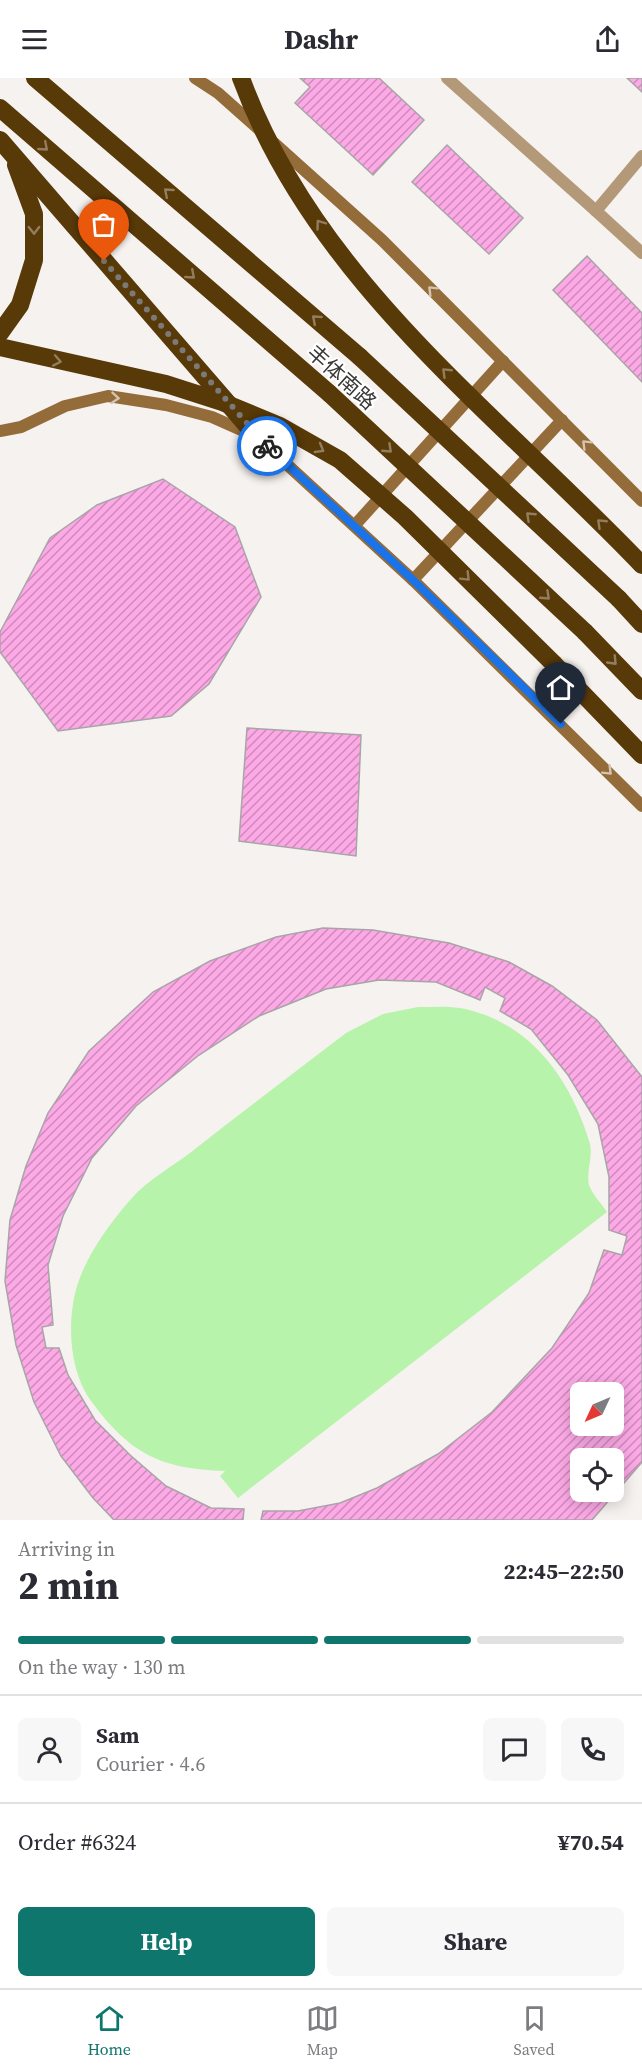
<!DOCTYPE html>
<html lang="en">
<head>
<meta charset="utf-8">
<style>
  :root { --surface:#fff; --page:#f7f7f7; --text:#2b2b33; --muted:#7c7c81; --line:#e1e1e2; --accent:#0f766e }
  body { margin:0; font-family:"Source Serif 4","Noto Sans SC",serif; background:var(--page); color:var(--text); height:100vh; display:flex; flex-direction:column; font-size:22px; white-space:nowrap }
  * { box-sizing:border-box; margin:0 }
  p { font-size:20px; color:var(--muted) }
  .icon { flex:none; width:33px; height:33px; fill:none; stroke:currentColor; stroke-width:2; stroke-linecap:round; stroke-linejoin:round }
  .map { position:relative; height:1442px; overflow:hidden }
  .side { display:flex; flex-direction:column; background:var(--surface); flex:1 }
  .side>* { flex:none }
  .needle { width:39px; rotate:226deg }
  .buttons { position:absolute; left:570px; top:1304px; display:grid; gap:12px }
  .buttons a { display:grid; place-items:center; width:54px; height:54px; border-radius:9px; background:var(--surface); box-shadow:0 3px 15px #0003; font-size:30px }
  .pin { position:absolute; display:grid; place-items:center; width:51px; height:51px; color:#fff; margin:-62px -26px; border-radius:50% 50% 50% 0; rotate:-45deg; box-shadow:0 0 6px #0007 }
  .pin .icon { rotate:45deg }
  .courier { position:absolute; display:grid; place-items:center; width:60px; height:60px; margin:-30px; border:4px solid #1a73e8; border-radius:50%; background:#fff; color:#222; box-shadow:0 2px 8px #0007 }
  .overview em { font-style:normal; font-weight:700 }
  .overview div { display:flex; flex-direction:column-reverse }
  .overview { display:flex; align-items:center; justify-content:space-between; height:102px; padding:0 18px }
  h1 { font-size:39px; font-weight:700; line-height:45px }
  .bar { display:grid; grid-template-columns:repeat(4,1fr); gap:9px 6px; align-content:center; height:72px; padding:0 18px }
  .bar i { height:8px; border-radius:4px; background:var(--line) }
  .bar .current { background:var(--accent) }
  .bar p { grid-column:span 4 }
  .line { display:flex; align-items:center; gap:15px; padding:0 18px; border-top:2px solid var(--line) }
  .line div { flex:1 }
  .round { display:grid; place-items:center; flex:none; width:63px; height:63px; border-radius:9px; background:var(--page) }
  .button { display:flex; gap:12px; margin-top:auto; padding:12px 18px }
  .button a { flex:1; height:69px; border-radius:9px; background:var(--accent); color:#fff; font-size:24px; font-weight:700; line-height:69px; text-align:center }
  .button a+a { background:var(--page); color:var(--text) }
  header { display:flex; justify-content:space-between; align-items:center; height:78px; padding:0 18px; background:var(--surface); font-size:27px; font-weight:700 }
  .tab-bar { display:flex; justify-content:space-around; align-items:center; height:84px; border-top:2px solid var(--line); background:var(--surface); font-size:16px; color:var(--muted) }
  .tab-bar a { display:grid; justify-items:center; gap:3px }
  .tab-bar .current { color:var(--accent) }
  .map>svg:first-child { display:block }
  .garden { fill:#b8f3ab }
  .building { fill:url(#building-hatch); stroke:#a8a5a7; stroke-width:1.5; fill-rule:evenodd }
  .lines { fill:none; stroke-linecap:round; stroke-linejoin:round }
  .street { stroke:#b49978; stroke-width:12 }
  .secondary { stroke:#936c39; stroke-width:12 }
  .highway { stroke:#583908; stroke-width:18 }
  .highway-bridge { stroke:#583908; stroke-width:18 }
  .oneway { stroke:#927e5e }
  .oneway2 { stroke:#d4c4b0 }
  .done { stroke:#7c7a78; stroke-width:6; stroke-dasharray:0 10.8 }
  .route { stroke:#1a73e8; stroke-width:8 }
  .labels { text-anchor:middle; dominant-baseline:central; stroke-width:4.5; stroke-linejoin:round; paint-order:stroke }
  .street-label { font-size:21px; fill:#3a3938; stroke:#fff }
</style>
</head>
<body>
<header><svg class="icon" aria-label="menu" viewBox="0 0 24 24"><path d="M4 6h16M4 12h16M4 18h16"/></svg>Dashr<svg class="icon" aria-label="share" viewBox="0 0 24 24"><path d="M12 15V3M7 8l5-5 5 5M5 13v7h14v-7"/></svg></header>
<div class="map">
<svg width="642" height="1442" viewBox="0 0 642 1442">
  <defs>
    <pattern id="building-hatch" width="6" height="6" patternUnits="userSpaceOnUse" patternTransform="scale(1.5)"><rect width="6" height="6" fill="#fca9e6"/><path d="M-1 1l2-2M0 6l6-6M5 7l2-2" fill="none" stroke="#cd8bbb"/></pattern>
  </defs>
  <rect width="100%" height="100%" fill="#f6f2f0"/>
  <path class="garden" d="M 418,929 C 432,929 446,928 460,930 C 530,943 571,1001 590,1066 C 593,1079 586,1094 589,1107 C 592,1116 602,1126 607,1134 L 238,1420 L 220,1398 L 225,1393 C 161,1391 130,1376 91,1323 C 69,1293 66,1242 78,1205 C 88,1175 110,1145 131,1121 C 147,1102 175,1087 195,1071 C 245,1032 296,993 346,955 L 383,936 Z"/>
  <g class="building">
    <path d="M 300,0 L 379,0 L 424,42 L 373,97 L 295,25 L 310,9 Z"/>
    <path d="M 627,0 L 642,0 L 642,14 Z"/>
    <path d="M 447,67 L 523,140 L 489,176 L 412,104 Z"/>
    <path d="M 587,178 L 642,235 L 642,304 L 553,212 Z"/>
    <path d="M 163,401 L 235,449 L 261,519 L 209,606 L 171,638 L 58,653 L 0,574 L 0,554 L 50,460 L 97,427 Z"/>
    <path d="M 247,650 L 361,657 L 356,778 L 239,763 Z"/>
    <path d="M 323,850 L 373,852 L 449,865 L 509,884 L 552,908 L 597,942 L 642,999 L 642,1384 L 592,1442 L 261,1442 L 263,1433 L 298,1433 L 340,1425 L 377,1410 L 438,1376 L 492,1334 L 552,1270 L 589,1215 L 604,1172 L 622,1177 L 627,1158 L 609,1152 L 609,1099 L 598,1046 L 568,997 L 531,951 L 500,933 L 505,920 L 485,909 L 480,922 L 436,904 L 379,902 L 326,911 L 259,938 L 199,977 L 136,1028 L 92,1080 L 63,1138 L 48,1187 L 53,1247 L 42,1249 L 46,1270 L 59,1270 L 68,1297 L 95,1342 L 130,1377 L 166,1408 L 211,1430 L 244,1431 L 243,1442 L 114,1442 L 93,1420 L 61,1378 L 34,1324 L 16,1267 L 5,1203 L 10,1142 L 26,1088 L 48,1035 L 89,973 L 153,914 L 210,883 L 276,859 ZM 580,1314 L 614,1314 L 614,1347 L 580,1347 ZM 580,1380 L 614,1380 L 614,1413 L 580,1413 Z"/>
  </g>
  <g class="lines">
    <g class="street">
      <path d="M 447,0 L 596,133 L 642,78"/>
      <path d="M 596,133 L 642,175"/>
    </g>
    <g class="secondary">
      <path d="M 195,0 L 218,15 L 262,54"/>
      <path d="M 274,65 L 382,162 L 642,423"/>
      <path d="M 0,353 L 21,349 L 65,328 L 108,318 L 166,327 L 212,339 L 257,359 L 413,502 L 642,728"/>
      <path d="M 355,447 L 503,283"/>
      <path d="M 413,502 L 562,342"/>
    </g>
    <g class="highway">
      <path d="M 35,0 L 360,279"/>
      <path d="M 0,30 L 330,316"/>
      <path d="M 0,62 L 257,359"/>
      <path d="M 0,255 L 20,227 L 34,182 L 34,136 L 16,87"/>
      <path d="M 619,521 L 642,546"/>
      <path d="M 585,554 L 642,613"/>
      <path d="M 554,586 L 642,677"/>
    </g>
    <g class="highway-bridge">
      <path d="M 241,0 C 315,203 498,336 642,487"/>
      <path d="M 0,269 L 166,306 L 222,324 L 280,348 L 340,382 L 405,439 L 554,586"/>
      <path d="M 360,279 L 619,521"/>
      <path d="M 330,316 L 585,554"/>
    </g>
  </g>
  <defs><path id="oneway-chevron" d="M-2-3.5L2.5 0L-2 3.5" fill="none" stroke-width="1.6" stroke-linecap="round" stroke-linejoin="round" transform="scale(1.5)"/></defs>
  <g class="oneway">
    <use href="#oneway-chevron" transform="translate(44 69) rotate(41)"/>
    <use href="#oneway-chevron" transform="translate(168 114) rotate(-139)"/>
    <use href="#oneway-chevron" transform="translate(320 146) rotate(-126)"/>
    <use href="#oneway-chevron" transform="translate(34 152) rotate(89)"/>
    <use href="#oneway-chevron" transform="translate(191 197) rotate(41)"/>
    <use href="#oneway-chevron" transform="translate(316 241) rotate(-139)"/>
    <use href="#oneway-chevron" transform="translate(57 283) rotate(11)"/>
    <use href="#oneway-chevron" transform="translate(446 294) rotate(-136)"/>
    <use href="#oneway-chevron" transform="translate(320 371) rotate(30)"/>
    <use href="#oneway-chevron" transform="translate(388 371) rotate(43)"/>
    <use href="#oneway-chevron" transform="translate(530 438) rotate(-137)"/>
    <use href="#oneway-chevron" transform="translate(601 445) rotate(-136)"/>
    <use href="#oneway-chevron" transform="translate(466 499) rotate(45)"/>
    <use href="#oneway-chevron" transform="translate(546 518) rotate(43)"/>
    <use href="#oneway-chevron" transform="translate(613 583) rotate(46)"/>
  </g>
  <g class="oneway2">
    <use href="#oneway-chevron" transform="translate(432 212) rotate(-135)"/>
    <use href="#oneway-chevron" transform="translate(115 320) rotate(5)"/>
    <use href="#oneway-chevron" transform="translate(586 366) rotate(-135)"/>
    <use href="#oneway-chevron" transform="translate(608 693) rotate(45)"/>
  </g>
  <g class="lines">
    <path class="done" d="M 104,183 L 267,368"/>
    <path class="route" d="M 267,368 L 413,502 L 561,646"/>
  </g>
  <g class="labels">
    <g class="street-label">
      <text transform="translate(342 299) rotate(42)">丰体南路</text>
    </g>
  </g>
</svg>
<div class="buttons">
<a><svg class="needle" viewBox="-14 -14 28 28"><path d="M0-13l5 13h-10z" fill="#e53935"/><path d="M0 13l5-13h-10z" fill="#7c7c81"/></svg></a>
<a><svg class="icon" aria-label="locate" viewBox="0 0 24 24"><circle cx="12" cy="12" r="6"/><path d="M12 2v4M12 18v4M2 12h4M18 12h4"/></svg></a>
</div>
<div class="pin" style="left:104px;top:183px;background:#ea580c"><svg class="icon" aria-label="bag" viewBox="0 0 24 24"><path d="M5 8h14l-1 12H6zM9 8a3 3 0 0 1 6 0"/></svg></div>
<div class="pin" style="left:561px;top:646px;background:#1f2937"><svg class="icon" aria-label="home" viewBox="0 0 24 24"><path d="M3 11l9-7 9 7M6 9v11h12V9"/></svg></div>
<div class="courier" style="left:267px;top:368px"><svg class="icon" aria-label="bike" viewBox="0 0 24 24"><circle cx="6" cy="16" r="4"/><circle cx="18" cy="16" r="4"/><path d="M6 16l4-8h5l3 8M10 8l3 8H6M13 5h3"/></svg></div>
</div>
<section class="side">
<div class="overview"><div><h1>2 min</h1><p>Arriving in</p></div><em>22:45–22:50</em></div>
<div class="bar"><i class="current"></i><i class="current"></i><i class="current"></i><i></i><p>On the way · 130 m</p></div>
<div class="line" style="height:108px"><a class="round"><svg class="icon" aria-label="person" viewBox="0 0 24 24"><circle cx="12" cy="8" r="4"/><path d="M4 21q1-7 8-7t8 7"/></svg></a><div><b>Sam</b><p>Courier · 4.6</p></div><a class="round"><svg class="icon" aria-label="chat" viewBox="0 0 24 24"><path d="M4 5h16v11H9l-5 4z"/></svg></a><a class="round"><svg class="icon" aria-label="phone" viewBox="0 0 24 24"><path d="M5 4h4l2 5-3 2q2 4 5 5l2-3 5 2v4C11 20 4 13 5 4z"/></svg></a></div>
<div class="line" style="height:78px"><div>Order #6324</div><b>¥70.54</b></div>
<div class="button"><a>Help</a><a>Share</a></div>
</section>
<nav class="tab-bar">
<a class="current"><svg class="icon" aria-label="home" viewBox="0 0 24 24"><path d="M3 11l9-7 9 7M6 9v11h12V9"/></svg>Home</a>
<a><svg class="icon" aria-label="map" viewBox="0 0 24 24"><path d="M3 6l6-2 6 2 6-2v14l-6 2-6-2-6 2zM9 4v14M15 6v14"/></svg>Map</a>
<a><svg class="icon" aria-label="saved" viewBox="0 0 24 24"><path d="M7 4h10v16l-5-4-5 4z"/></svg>Saved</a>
</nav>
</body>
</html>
